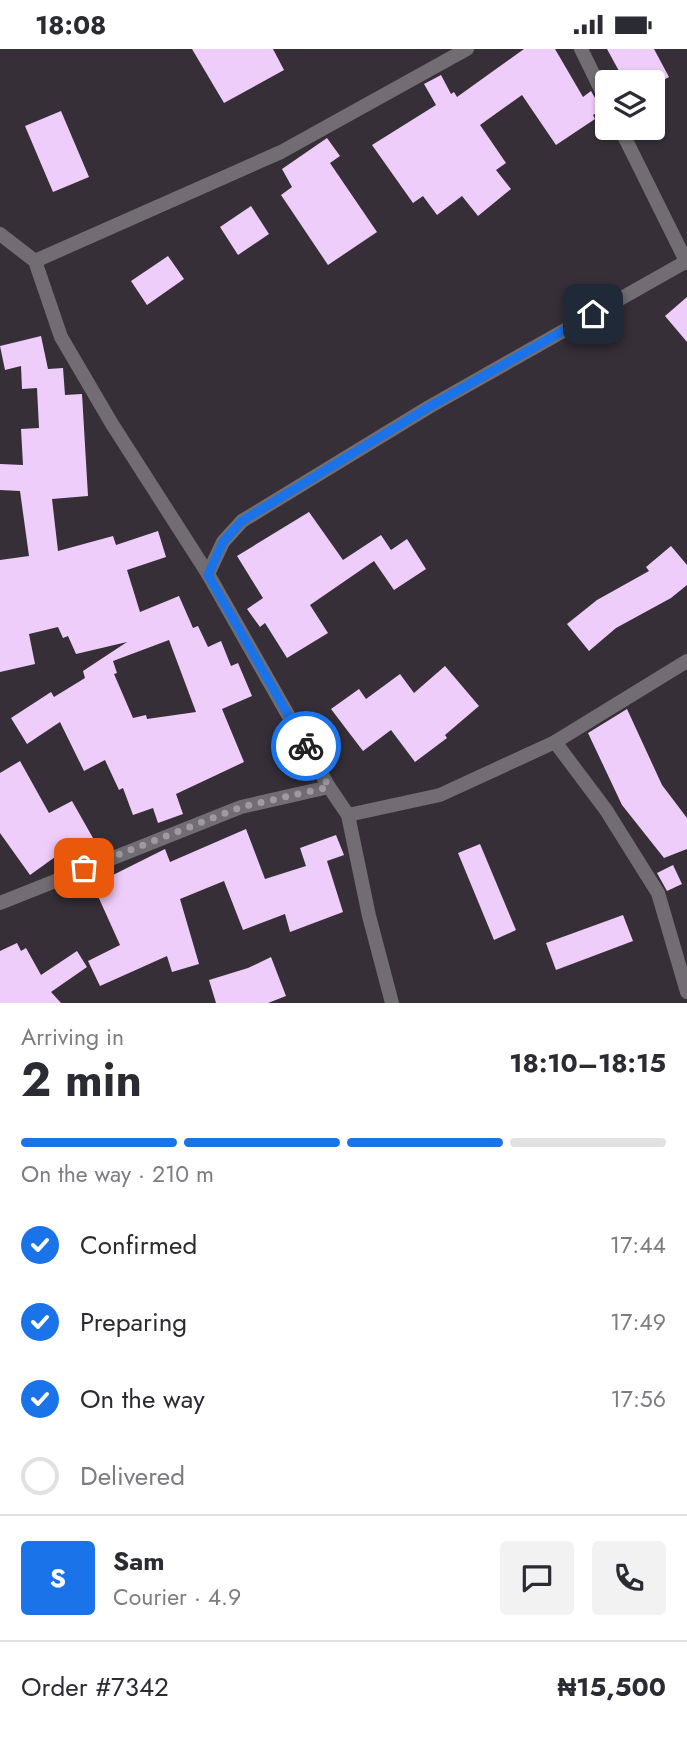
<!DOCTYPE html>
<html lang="en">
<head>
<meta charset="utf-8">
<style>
  :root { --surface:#fff; --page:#f2f2f3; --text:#2b2b33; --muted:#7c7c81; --line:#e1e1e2; --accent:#1a73e8 }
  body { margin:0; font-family:Jost,sans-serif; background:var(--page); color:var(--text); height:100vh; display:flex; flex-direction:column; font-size:26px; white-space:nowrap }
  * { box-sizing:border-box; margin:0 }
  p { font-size:23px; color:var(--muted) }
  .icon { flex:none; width:38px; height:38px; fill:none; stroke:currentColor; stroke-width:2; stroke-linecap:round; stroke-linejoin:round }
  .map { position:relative; height:954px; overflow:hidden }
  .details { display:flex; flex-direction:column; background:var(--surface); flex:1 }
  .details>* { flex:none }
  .buttons { position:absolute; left:595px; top:21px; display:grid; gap:14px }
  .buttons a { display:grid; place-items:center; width:70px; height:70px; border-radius:7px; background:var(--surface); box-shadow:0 2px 5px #0004; font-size:35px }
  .pin { position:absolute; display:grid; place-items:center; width:60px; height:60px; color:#fff; margin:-30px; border-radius:14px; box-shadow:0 4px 10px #0006 }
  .courier { position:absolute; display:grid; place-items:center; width:70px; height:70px; margin:-35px; border:5px solid #1a73e8; border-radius:50%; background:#fff; color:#222; box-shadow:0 2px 9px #0007 }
  .summary em { font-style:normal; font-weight:700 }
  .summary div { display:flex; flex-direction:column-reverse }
  .summary { display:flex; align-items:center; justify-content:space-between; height:119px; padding:0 21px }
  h1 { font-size:46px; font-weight:700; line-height:52px }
  .bar { display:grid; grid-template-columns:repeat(4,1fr); gap:10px 7px; align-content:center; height:84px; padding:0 21px }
  .bar i { height:9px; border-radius:5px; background:var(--line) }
  .bar .active { background:var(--accent) }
  .bar p { grid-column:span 4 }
  .line { display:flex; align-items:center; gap:18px; padding:0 21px; border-top:2px solid var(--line) }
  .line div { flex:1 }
  .round { display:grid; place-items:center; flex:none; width:74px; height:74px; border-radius:7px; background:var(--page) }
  ol { padding:0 21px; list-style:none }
  li { display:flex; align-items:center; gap:21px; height:77px }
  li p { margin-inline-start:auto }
  li .icon { padding:7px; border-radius:50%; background:var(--accent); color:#fff; stroke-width:4 }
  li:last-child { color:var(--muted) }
  li i { width:38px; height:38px; border:4px solid var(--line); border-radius:50% }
  .status { display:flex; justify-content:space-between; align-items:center; height:49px; padding:0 35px; background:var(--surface); direction:ltr }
  .status svg { height:19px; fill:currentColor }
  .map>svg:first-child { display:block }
  .building { fill:#eecdfa; fill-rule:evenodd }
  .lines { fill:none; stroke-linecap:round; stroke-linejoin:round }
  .street { stroke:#716d72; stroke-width:14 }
  .done { stroke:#9f9aa1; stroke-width:7; stroke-dasharray:0 12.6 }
  .route { stroke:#1a73e8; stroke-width:9 }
</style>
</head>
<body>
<div class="status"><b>18:08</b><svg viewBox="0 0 49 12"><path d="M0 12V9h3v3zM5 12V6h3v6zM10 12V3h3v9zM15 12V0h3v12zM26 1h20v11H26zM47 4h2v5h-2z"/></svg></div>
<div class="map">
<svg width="687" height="954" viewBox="0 0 687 954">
  <rect width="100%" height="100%" fill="#362f38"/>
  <g class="building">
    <path d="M 192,0 L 273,0 L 284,21 L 224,54 Z"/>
    <path d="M 524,0 L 555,0 L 583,48 L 591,42 L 602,61 L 593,66 L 595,70 L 556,96 L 522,46 L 480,76 L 506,114 L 496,121 L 511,140 L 478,167 L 462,147 L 437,166 L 423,147 L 413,154 L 372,96 L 436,56 L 424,35 L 441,26 L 451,45 L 454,43 L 457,48 Z"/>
    <path d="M 607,0 L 654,0 L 669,28 L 660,33 L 625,33 Z"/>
    <path d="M 61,62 L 89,128 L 53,143 L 25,77 Z"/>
    <path d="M 327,89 L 340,107 L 330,114 L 377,183 L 328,216 L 281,146 L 292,138 L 282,120 Z"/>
    <path d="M 251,157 L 269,185 L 238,206 L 220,178 Z"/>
    <path d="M 168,207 L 184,230 L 147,256 L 131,232 Z"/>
    <path d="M 687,248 L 687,293 L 665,267 Z"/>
    <path d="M 41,287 L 48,320 L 63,319 L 65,346 L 82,345 L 88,447 L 52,450 L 58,502 L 113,487 L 116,496 L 158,482 L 166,508 L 127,521 L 140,563 L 179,547 L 193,579 L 198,577 L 208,598 L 221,592 L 231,617 L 238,614 L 252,647 L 222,660 L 244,713 L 176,745 L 183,765 L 158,774 L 153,759 L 133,766 L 123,739 L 119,741 L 105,711 L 84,722 L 60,673 L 27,695 L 11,669 L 51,643 L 54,648 L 85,629 L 83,622 L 127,593 L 76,605 L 68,587 L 63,589 L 58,578 L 29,585 L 35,615 L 0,623 L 0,511 L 29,507 L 20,442 L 0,441 L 0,415 L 23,416 L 21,380 L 39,379 L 37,339 L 22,340 L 21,317 L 5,321 L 0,297 ZM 169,591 L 196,663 L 147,670 L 146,666 L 133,669 L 114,625 L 117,624 L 113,612 Z"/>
    <path d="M 309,463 L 343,511 L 381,486 L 391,501 L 407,490 L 426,520 L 394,541 L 374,512 L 310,556 L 328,584 L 287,609 L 265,574 L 260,578 L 247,560 L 263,549 L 237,507 Z"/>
    <path d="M 671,497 L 687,516 L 687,536 L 671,549 L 616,579 L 589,602 L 567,575 L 597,551 L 649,522 L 646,518 Z"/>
    <path d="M 445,617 L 479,657 L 445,686 L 447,689 L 415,713 L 391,681 L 363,702 L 331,660 L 359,640 L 366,650 L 400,625 L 414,644 Z"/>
    <path d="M 627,660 L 662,736 L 687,769 L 687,800 L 664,809 L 622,756 L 588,684 Z"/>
    <path d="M 20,712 L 49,764 L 72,752 L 93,789 L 64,806 L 62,803 L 30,826 L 0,784 L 0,724 Z"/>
    <path d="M 246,780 L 265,830 L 306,817 L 300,799 L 336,786 L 344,806 L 327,812 L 343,863 L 290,883 L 285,865 L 243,881 L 224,832 L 180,850 L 199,915 L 172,923 L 167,907 L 100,937 L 88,912 L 120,896 L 93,836 L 165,800 L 170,813 Z"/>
    <path d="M 480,795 L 516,881 L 494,891 L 458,804 Z"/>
    <path d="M 673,816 L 682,835 L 667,842 L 657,824 Z"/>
    <path d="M 623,866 L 633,892 L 556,921 L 546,894 Z"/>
    <path d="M 17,894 L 21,902 L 26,899 L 41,926 L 77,902 L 87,918 L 51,943 L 61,954 L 0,954 L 0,902 Z"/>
    <path d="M 271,908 L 286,947 L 268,954 L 216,954 L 209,931 L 248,919 Z"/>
  </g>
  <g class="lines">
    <g class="street">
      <path d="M 581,0 L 607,53"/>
      <path d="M 620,79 L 687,214"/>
      <path d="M 0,185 L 35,212 L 61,288 L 112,375 L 208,525 L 329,738 L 348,766 L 369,867 L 392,954"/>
      <path d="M 35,212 L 281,103 L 467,0"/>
      <path d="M 208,525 L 223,493 L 242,472 L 429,358 L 687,212"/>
      <path d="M 555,693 L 606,761 L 658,844 L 687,943"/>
      <path d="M 348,766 L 440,746 L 555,693 L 687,612"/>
      <path d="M 0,854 L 241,758 L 329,738"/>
    </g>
  </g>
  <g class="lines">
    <path class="done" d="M 84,819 L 241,758 L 329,738 L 306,697"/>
    <path class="route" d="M 306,697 L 208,526 L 223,493 L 242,472 L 429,358 L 593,265"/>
  </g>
</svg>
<div class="buttons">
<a><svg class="icon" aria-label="layers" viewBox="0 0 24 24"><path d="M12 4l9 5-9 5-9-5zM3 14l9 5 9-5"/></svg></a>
</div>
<div class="pin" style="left:84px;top:819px;background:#ea580c"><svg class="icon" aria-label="bag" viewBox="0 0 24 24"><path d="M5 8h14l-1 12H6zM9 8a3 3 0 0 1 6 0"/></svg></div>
<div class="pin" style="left:593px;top:265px;background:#1f2937"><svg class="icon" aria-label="home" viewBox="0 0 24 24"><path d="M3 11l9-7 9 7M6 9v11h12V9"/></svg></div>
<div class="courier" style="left:306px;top:697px"><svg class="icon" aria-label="bike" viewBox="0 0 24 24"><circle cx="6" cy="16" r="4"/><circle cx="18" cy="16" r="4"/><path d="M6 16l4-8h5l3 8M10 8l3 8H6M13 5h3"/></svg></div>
</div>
<section class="details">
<div class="summary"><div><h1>2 min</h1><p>Arriving in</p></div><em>18:10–18:15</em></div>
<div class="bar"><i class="active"></i><i class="active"></i><i class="active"></i><i></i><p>On the way · 210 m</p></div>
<ol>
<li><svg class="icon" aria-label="check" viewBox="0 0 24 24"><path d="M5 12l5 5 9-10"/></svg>Confirmed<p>17:44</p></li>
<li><svg class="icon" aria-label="check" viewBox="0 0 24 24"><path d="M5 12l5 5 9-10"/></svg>Preparing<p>17:49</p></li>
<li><svg class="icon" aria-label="check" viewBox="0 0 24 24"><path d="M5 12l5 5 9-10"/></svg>On the way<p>17:56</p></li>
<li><i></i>Delivered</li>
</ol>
<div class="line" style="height:126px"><b class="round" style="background:var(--accent);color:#fff">S</b><div><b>Sam</b><p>Courier · 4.9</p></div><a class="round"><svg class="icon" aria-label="chat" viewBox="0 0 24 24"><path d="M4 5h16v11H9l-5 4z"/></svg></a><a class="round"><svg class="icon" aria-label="phone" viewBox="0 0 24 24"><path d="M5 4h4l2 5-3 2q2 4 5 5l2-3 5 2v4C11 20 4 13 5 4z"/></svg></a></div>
<div class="line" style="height:91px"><div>Order #7342</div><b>₦15,500</b></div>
</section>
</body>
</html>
